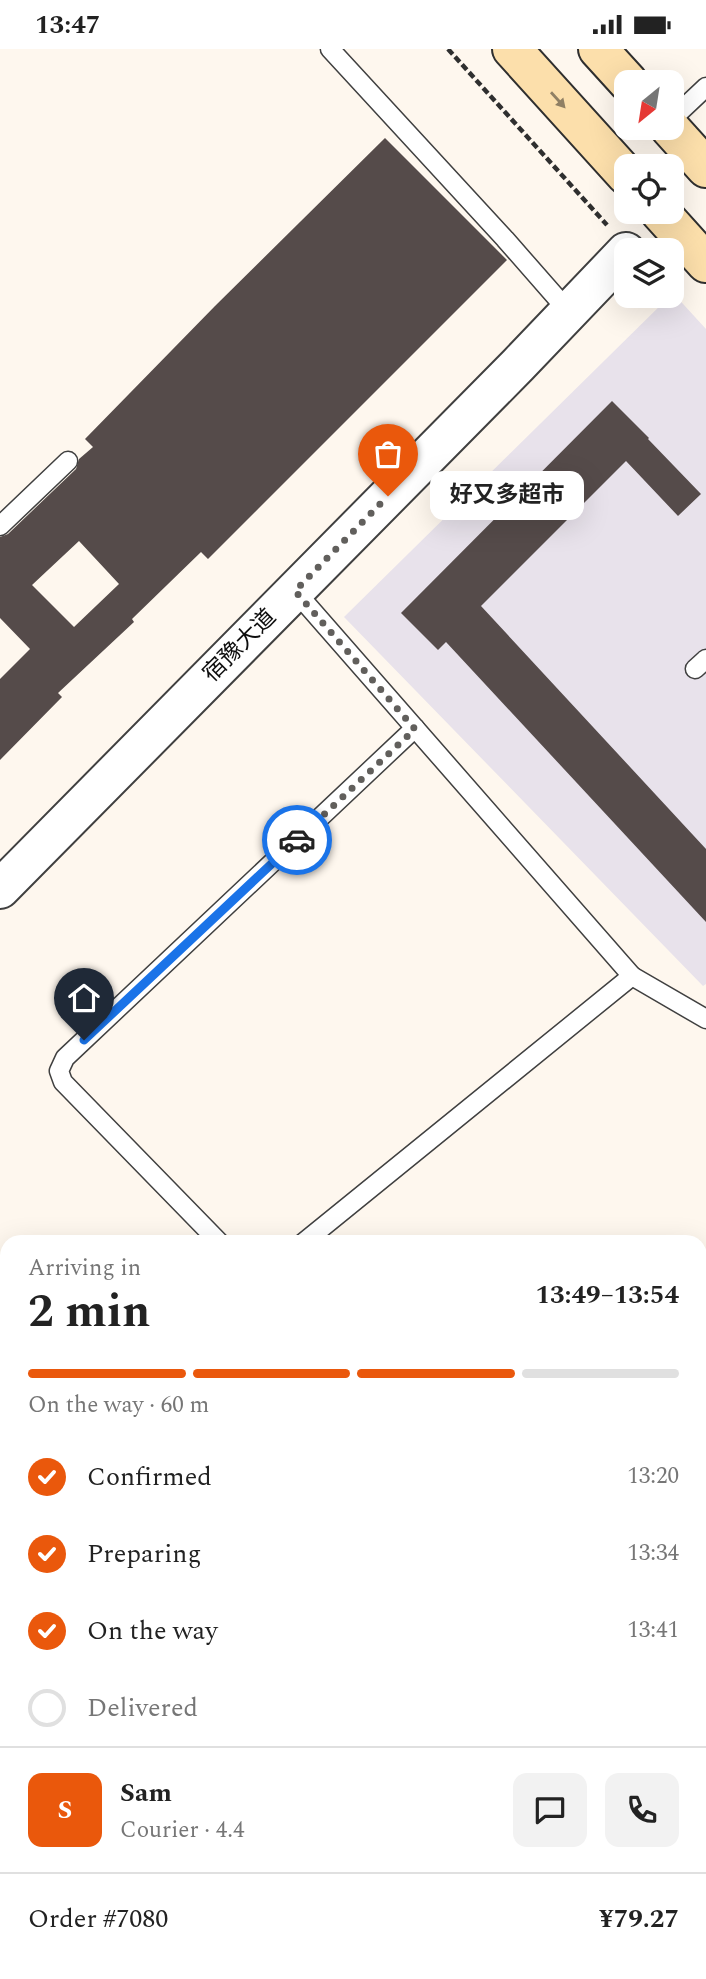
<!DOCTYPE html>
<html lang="en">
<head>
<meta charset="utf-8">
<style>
  :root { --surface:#fff; --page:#f2f2f2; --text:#222; --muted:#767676; --line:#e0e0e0; --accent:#ea580c }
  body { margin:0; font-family:Spectral,"Noto Sans SC",serif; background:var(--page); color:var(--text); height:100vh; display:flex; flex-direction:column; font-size:26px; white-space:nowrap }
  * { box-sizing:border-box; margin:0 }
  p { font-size:23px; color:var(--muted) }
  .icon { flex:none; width:38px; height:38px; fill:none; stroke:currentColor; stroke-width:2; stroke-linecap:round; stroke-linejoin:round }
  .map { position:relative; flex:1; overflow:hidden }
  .sheet { position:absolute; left:0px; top:1186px; width:707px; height:744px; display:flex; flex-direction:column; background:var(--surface); border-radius:21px 21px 0 0; box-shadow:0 7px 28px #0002 }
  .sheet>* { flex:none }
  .needle { width:46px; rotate:210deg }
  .fabs { position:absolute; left:614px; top:21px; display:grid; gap:14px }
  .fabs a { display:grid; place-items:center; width:70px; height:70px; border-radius:14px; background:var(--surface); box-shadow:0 7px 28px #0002; font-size:35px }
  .pin { position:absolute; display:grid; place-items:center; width:60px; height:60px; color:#fff; margin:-72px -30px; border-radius:50% 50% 50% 0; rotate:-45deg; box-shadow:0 0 7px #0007 }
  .pin .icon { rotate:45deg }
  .courier { position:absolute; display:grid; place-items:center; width:70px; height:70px; margin:-35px; border:5px solid #1a73e8; border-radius:50%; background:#fff; color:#222; box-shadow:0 2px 9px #0007 }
  .bubble { position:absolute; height:49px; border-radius:14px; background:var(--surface); box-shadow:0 7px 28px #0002; font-size:23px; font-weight:700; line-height:49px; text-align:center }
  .overview em { font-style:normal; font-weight:700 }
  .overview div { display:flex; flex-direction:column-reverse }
  .overview { display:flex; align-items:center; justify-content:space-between; height:119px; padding:0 28px }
  h1 { font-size:46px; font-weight:700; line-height:52px }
  .bar { display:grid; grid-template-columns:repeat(4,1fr); gap:10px 7px; align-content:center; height:84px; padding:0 28px }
  .bar i { height:9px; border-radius:5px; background:var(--line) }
  .bar .active { background:var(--accent) }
  .bar p { grid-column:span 4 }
  .line { display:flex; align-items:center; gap:18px; padding:0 28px; border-top:2px solid var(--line) }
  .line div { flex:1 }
  .round { display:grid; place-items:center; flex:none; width:74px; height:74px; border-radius:14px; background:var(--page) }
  ol { padding:0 28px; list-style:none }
  li { display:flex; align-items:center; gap:21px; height:77px }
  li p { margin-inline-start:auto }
  li .icon { padding:7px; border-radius:50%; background:var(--accent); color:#fff; stroke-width:4 }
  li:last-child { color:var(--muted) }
  li i { width:38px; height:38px; border:4px solid var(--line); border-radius:50% }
  .status { display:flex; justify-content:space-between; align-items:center; height:49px; padding:0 35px; background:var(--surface); direction:ltr }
  .status svg { height:19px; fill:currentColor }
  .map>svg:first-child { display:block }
  .industrial { fill:#e8e2eb }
  .green { fill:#dce7b9 }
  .pitch { fill:#ebefca }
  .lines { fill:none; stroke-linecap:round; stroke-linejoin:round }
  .stream { stroke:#3eb3c8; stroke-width:10 }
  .building { fill:#554b4a; fill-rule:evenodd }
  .service-casing { stroke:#404040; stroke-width:21 }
  .tertiary-casing { stroke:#404040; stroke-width:42 }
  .secondary-casing { stroke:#2f2f2f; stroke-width:42 }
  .path { stroke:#2f2f2f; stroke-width:4.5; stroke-dasharray:7 3.5; stroke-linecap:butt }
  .service { stroke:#fff; stroke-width:18 }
  .tertiary { stroke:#fff; stroke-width:38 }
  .secondary { stroke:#fcdfab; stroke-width:38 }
  .oneway { fill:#908064 }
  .done { stroke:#615f5c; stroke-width:7; stroke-dasharray:0 12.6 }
  .route { stroke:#1a73e8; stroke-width:9 }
  .labels { text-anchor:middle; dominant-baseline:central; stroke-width:7; stroke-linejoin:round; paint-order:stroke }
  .street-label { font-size:23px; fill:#0d0d0d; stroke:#fff }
</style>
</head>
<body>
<div class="status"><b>13:47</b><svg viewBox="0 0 49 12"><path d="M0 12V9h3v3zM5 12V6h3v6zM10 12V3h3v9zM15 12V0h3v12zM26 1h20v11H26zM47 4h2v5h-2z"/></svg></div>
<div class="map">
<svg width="706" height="1930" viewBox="0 0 706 1930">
  <rect width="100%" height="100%" fill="#fef7ee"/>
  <path class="industrial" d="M 673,244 L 706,280 L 706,935 L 703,937 L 344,568 L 670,247 L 672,247 Z"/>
  <path class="green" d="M 0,1563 L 7,1568 L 7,1923 L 142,1923 L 137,1930 L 0,1930 Z"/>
  <path class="pitch" d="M 0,1829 L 7,1833 L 7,1904 L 0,1916 Z"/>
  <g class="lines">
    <path class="stream" d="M 334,1923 L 337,1930"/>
  </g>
  <g class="building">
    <path d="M 385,89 L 507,211 L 208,510 L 201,503 L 132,570 L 134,573 L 58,644 L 62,648 L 0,711 L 0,630 L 30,600 L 0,569 L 0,488 L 8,485 L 76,420 L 79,410 L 93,398 L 85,390 L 215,257 ZM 79,492 L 119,535 L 74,578 L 32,536 Z"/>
    <path d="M 612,352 L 649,389 L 648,390 L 701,445 L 678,467 L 626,412 L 481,557 L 706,800 L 706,873 L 446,593 L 438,601 L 401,564 Z"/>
  </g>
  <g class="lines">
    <g class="service-casing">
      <g id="service">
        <path d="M 330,0 L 505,190 L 569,263"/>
        <path d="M 672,70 L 706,38"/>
        <path d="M 0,477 L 68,412"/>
        <path d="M 295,542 L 632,927 L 303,1194"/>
        <path d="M 695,620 L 706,610"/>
        <path d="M 632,927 L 706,970"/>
        <path d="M 220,1194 L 63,1033 L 59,1022 L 65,1009 L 415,679"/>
        <path d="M 0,1604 L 7,1591"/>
        <path d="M 0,1643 L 7,1653"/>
        <path d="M 700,1662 L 706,1656"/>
        <path d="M 700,1773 L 706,1779"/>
      </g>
    </g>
    <g class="tertiary-casing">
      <g id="tertiary">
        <path d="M 0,840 L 518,316 L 626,203"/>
        <path d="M 0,1522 L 7,1527"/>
        <path d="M 574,1923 L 583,1930"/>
      </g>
    </g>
    <g class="secondary-casing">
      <g id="secondary">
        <path d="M 512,0 L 626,126"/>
        <path d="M 598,0 L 628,33"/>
        <path d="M 670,79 L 706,119"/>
        <path d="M 660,163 L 706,214"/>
      </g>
    </g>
    <g class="path">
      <path d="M 448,0 L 607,176"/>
      <path d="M 26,1930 L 32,1923"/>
    </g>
    <use href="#service" class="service"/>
    <use href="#tertiary" class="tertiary"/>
    <use href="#secondary" class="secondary"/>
  </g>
  <defs><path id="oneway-solid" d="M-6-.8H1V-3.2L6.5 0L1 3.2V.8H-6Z" transform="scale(1.75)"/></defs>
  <use class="oneway" href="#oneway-solid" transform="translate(558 51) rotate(48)"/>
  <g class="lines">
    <path class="done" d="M 297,791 L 415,680 L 295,542 L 388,447"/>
    <path class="route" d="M 84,991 L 297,791"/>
  </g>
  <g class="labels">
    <g class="street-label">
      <text transform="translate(240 597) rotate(-45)">宿豫大道</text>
    </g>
  </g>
</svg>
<div class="fabs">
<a><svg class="needle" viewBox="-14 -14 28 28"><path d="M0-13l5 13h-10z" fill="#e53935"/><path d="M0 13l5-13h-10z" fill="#767676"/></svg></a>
<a><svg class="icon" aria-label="locate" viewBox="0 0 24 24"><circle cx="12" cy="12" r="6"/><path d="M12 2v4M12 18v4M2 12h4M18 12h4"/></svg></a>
<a><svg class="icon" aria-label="layers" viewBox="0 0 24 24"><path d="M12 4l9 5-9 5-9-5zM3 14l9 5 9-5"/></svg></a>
</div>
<div class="pin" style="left:388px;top:447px;background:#ea580c"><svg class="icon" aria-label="bag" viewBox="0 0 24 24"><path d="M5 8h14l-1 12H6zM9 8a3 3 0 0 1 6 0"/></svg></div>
<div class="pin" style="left:84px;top:991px;background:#1f2937"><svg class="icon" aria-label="home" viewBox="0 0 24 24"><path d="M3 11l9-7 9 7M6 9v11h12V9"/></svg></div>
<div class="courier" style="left:297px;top:791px"><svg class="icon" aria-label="car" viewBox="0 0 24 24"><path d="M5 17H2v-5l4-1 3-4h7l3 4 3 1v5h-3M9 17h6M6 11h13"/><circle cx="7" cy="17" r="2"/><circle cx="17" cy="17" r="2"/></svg></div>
<div class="bubble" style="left:430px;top:422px;width:154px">好又多超市</div>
<section class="sheet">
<div class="overview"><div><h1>2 min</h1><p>Arriving in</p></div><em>13:49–13:54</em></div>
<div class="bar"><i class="active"></i><i class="active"></i><i class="active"></i><i></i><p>On the way · 60 m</p></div>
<ol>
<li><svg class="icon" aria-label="check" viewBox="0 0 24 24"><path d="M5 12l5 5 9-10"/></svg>Confirmed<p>13:20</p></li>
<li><svg class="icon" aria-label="check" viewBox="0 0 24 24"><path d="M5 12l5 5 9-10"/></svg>Preparing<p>13:34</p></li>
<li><svg class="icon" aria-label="check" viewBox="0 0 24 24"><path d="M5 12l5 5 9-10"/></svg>On the way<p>13:41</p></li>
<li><i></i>Delivered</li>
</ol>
<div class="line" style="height:126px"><b class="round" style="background:var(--accent);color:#fff">S</b><div><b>Sam</b><p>Courier · 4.4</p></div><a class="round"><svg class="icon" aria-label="chat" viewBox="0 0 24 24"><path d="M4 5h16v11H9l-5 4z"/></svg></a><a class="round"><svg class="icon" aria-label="phone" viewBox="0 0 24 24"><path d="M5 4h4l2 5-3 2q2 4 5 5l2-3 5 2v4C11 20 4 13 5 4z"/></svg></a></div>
<div class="line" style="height:91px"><div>Order #7080</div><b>¥79.27</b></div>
</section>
</div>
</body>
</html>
